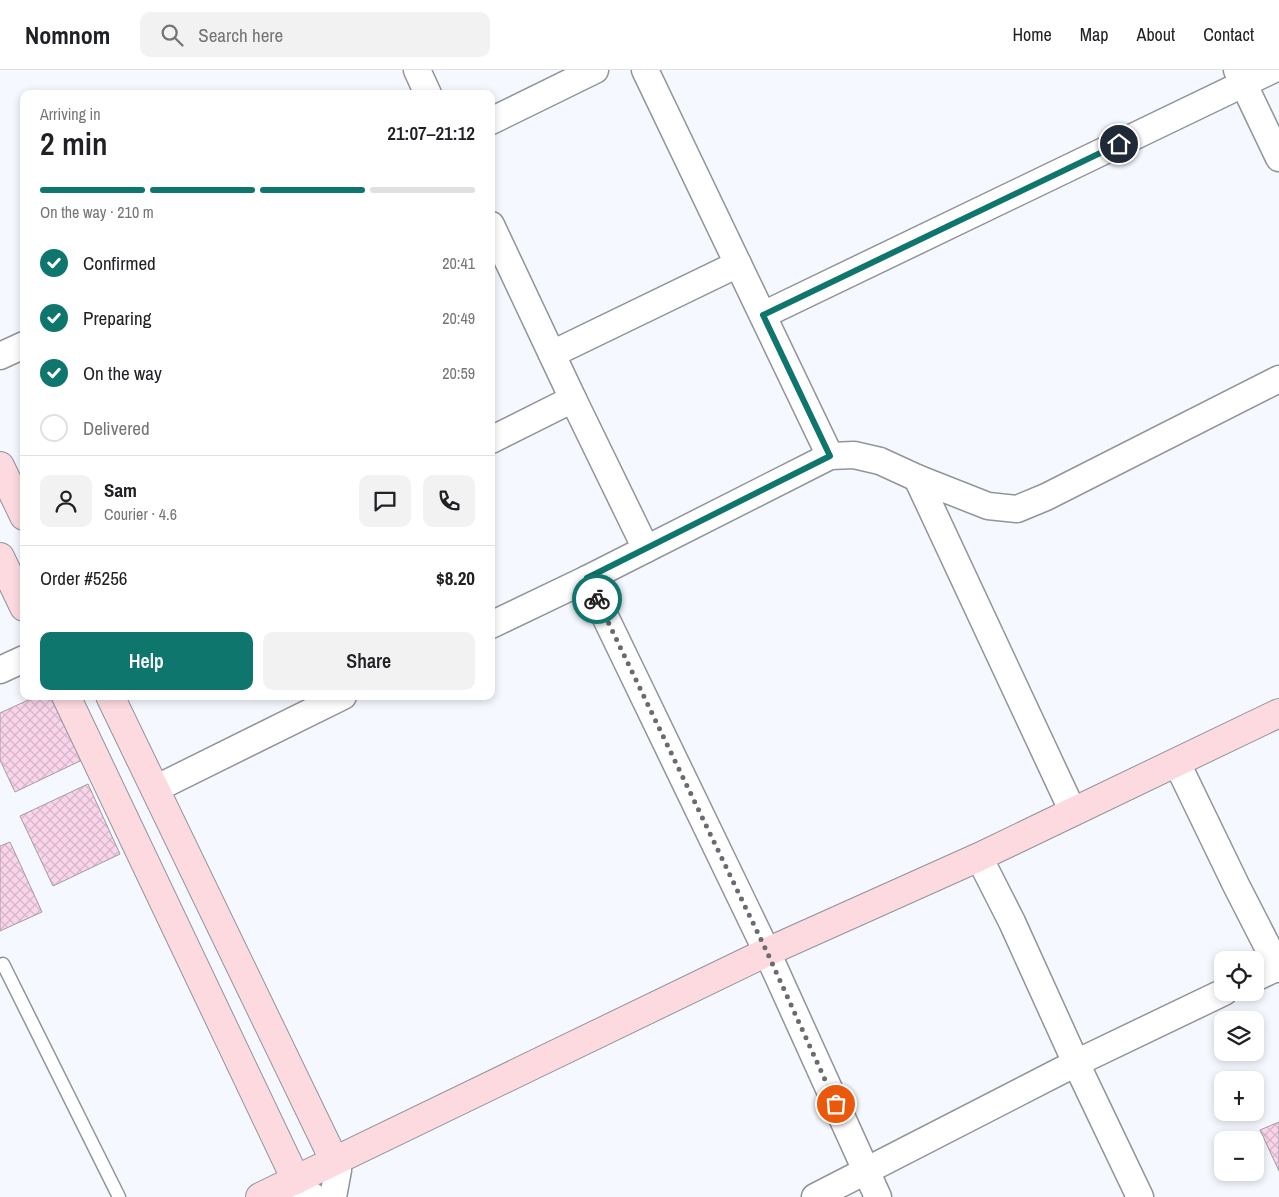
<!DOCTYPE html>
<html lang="en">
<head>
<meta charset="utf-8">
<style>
  :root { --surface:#fff; --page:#f2f2f2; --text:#202124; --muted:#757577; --line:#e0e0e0; --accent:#0f766e }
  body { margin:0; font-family:"Archivo Narrow",sans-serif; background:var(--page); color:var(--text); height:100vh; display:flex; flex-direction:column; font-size:19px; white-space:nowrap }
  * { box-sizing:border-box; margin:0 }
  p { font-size:16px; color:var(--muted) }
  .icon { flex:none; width:28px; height:28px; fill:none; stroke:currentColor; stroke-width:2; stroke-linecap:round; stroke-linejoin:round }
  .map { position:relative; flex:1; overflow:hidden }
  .drawer { position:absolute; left:20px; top:20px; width:475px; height:610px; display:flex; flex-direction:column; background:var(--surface); border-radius:10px; box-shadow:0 2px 8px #0003 }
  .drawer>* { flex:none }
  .tools { position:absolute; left:1214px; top:881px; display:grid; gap:10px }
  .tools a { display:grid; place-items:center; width:50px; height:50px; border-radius:10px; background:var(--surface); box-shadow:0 2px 8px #0003; font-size:25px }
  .pin { position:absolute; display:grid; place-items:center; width:42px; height:42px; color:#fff; margin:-21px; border:2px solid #fff; border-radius:50%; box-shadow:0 1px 5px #0007 }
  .courier { position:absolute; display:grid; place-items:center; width:50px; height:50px; margin:-25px; border:4px solid #0f766e; border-radius:50%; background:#fff; color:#222; box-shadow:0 1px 6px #0007 }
  .headline em { font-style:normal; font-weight:600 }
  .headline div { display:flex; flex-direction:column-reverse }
  .headline { display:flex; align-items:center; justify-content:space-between; height:85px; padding:0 20px }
  h1 { font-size:32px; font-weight:600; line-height:38px }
  .bar { display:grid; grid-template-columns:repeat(4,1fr); gap:8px 5px; align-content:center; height:60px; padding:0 20px }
  .bar i { height:6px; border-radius:4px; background:var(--line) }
  .bar .selected { background:var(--accent) }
  .bar p { grid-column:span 4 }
  .line { display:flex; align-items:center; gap:12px; padding:0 20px; border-top:1px solid var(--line) }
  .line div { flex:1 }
  .round { display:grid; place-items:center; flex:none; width:52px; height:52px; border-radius:10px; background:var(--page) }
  ol { padding:0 20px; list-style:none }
  li { display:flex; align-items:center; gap:15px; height:55px }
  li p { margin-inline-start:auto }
  li .icon { padding:5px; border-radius:50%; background:var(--accent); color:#fff; stroke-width:4 }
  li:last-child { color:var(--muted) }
  li i { width:28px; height:28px; border:2px solid var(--line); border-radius:50% }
  .button { display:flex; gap:10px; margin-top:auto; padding:10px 20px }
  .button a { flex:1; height:58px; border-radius:10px; background:var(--accent); color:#fff; font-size:20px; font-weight:600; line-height:58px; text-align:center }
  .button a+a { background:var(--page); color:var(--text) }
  header { display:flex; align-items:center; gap:30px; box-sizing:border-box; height:70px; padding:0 25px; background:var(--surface); border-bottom:1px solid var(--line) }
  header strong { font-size:24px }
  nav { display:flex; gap:28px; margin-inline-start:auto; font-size:18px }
  .search { width:350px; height:45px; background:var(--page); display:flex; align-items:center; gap:12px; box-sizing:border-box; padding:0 18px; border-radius:10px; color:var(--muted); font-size:19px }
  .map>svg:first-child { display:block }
  .building { fill:url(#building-cross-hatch); stroke:#a29ca0 }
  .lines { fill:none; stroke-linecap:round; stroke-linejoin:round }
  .lane-casing { stroke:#919499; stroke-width:15 }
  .street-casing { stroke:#919499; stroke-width:29 }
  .secondary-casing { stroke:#919499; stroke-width:30 }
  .lane { stroke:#fff; stroke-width:12 }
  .street { stroke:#fff; stroke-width:26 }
  .secondary { stroke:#fcdae0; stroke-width:28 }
  .done { stroke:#696b6e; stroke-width:5; stroke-dasharray:0 9 }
  .route { stroke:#0f766e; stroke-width:6 }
</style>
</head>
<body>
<header>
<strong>Nomnom</strong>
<div class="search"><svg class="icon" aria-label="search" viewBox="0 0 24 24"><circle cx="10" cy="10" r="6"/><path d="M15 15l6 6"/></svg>Search here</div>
<nav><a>Home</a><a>Map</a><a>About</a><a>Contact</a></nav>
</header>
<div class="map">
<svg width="1279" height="1127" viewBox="0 0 1279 1127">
  <defs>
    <pattern id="building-cross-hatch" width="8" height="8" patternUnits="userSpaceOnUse" patternTransform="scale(1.25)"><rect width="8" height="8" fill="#fad4eb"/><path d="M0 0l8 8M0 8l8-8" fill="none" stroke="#d6b6c9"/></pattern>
  </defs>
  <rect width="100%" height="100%" fill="#f5f8fe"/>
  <g class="building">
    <path d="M 37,626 L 53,626 L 82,690 L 15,722 L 0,690 L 0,643 Z"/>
    <path d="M 88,714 L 120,784 L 53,816 L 20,746 Z"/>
    <path d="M 10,772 L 42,842 L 0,861 L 0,776 Z"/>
    <path d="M 1279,1052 L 1279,1101 L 1260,1060 Z"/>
  </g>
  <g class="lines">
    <g class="lane-casing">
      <path id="lane" d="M 3,894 L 119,1127"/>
    </g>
    <g class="street-casing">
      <g id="street">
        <path d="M 417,0 L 428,24"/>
        <path d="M 645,0 L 830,386"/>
        <path d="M 1237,0 L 1279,88"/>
        <path d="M 491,51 L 595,0"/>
        <path d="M 491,155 L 573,329 L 491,370"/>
        <path d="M 763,245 L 1272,0"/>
        <path d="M 552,284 L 738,194"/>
        <path d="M 0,286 L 24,275"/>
        <path d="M 573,329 L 646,479"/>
        <path d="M 917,408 L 1073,742"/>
        <path d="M 587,509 L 830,386 L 854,385 L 880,391 L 917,408 L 988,436 L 1017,439 L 1046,427 L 1279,309"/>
        <path d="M 491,555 L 587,509 L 767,882 L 878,1127"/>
        <path d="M 0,600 L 24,589"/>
        <path d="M 1177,693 L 1236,815 L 1279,899"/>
        <path d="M 155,719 L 343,626"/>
        <path d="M 979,787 L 1012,852 L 1076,993 L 1140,1127"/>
        <path d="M 1255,908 L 1278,897"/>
        <path d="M 296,1110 L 302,1119 L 314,1127"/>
        <path d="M 333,1127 L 338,1100 L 334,1090"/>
        <path d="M 815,1127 L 1076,993 L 1224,922"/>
      </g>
    </g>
    <g class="secondary-casing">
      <g id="secondary">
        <path d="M 0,396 L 24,446"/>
        <path d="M 0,487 L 24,537"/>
        <path d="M 66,626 L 296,1110"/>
        <path d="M 110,626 L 334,1090"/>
        <path d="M 260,1127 L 767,882 L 979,787 L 1279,643"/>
      </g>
    </g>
    <use href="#lane" class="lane"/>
    <use href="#street" class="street"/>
    <use href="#secondary" class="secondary"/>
  </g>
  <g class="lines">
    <path class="done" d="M 597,529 L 767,882 L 836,1034"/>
    <path class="route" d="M 597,529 L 587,508 L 830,386 L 763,245 L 1119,74"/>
  </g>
</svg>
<div class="tools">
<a><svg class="icon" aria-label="locate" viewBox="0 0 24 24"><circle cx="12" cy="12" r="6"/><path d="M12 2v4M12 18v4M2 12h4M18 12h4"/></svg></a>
<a><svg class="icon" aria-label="layers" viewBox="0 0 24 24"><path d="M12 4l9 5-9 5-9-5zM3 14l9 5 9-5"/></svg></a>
<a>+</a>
<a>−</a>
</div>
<div class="pin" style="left:836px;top:1034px;background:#ea580c"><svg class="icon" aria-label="bag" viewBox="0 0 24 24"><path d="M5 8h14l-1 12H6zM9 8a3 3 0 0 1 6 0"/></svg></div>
<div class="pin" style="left:1119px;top:74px;background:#1f2937"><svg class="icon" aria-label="home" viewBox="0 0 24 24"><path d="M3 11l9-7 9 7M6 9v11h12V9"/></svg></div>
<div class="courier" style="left:597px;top:529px"><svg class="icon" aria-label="bike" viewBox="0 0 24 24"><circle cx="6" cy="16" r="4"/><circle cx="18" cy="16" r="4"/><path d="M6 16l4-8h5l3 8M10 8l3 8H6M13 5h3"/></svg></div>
<section class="drawer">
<div class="headline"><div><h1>2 min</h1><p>Arriving in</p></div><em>21:07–21:12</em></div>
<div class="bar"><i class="selected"></i><i class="selected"></i><i class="selected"></i><i></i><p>On the way · 210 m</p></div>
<ol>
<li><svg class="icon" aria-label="check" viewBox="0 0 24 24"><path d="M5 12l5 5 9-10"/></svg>Confirmed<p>20:41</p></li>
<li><svg class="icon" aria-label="check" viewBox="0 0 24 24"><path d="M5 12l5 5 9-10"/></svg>Preparing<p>20:49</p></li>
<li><svg class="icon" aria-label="check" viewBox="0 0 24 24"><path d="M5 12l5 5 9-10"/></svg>On the way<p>20:59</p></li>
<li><i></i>Delivered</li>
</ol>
<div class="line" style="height:90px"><a class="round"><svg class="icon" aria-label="person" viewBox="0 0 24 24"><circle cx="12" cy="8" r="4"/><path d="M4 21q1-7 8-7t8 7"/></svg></a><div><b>Sam</b><p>Courier · 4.6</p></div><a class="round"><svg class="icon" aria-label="chat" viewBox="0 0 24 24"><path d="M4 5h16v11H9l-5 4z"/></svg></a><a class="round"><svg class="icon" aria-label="phone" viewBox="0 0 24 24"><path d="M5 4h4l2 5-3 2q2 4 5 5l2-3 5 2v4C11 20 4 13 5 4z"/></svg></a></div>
<div class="line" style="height:65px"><div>Order #5256</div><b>$8.20</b></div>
<div class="button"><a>Help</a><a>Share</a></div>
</section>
</div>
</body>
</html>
